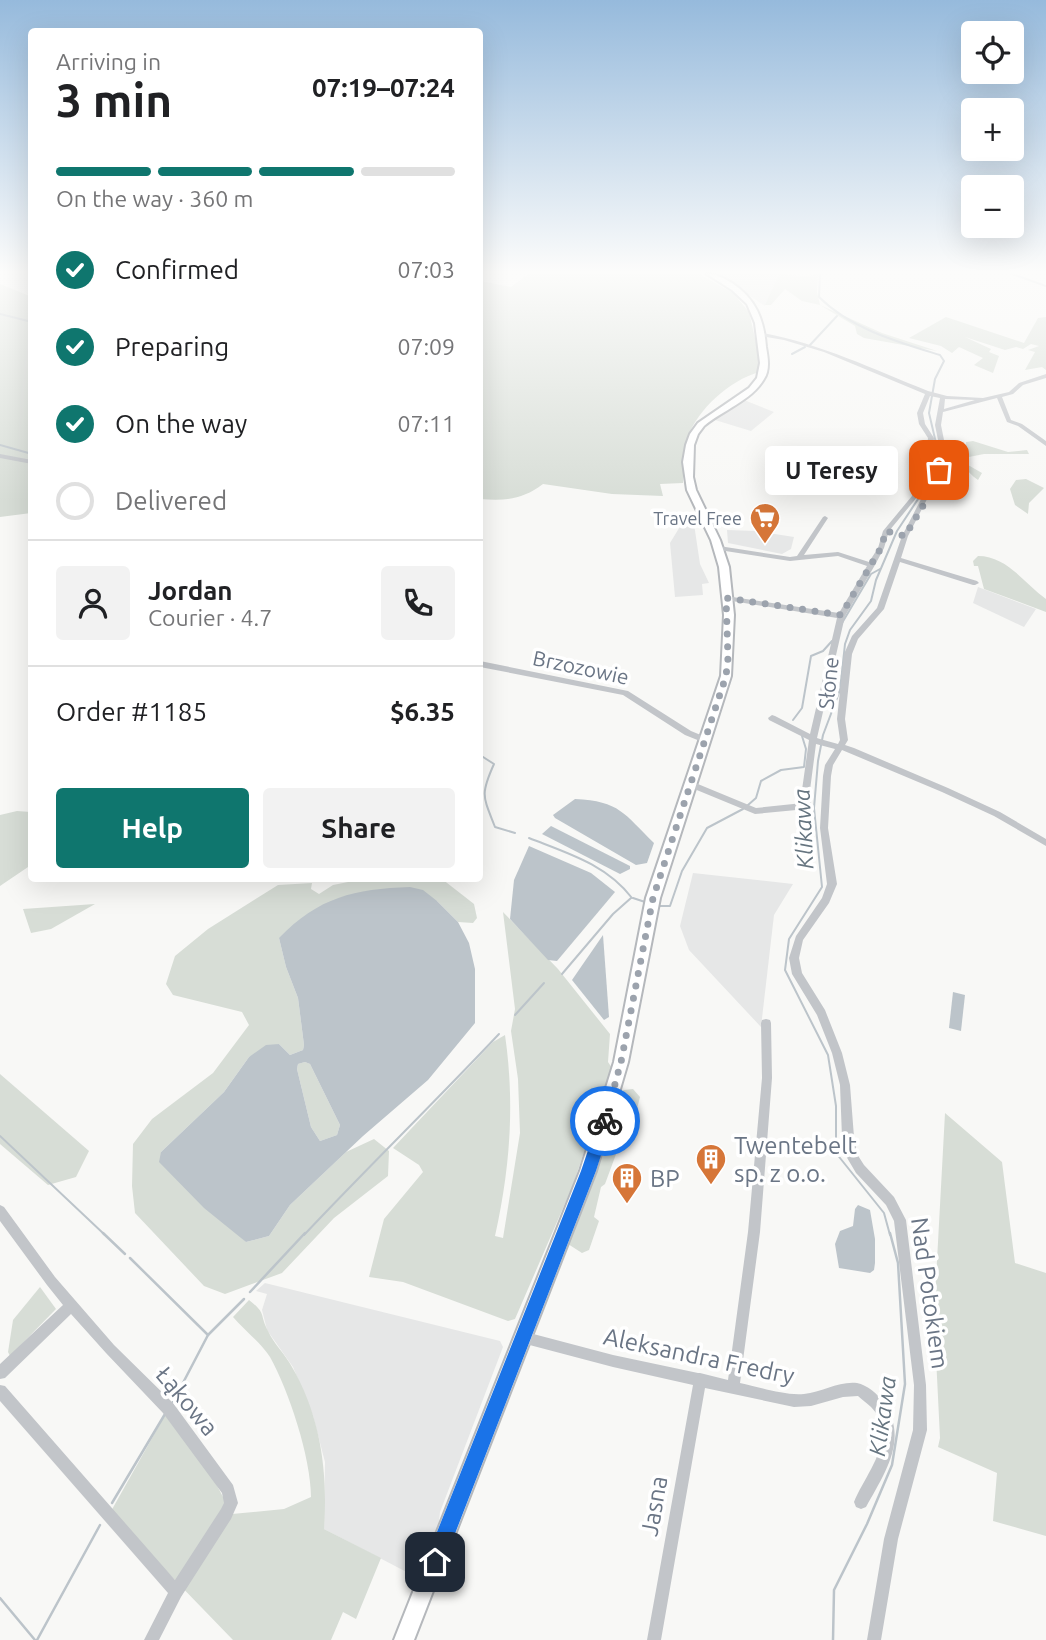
<!DOCTYPE html>
<html lang="en">
<head>
<meta charset="utf-8">
<style>
  :root { --surface:#fff; --page:#f2f2f2; --text:#202124; --muted:#757577; --line:#e0e0e0; --accent:#0f766e }
  body { margin:0; font-family:Ubuntu,sans-serif; background:var(--page); color:var(--text); height:100vh; display:flex; flex-direction:column; font-size:26px; white-space:nowrap }
  * { box-sizing:border-box; margin:0 }
  p { font-size:23px; color:var(--muted) }
  .icon { flex:none; width:38px; height:38px; fill:none; stroke:currentColor; stroke-width:2; stroke-linecap:round; stroke-linejoin:round }
  .map { position:relative; flex:1; overflow:hidden }
  .details { position:absolute; left:28px; top:28px; width:455px; height:854px; display:flex; flex-direction:column; background:var(--surface); border-radius:7px; box-shadow:0 7px 28px #0002 }
  .details>* { flex:none }
  .tools { position:absolute; left:961px; top:21px; display:grid; gap:14px }
  .tools a { display:grid; place-items:center; width:63px; height:63px; border-radius:7px; background:var(--surface); box-shadow:0 7px 28px #0002; font-size:35px }
  .pin { position:absolute; display:grid; place-items:center; width:60px; height:60px; color:#fff; margin:-30px; border-radius:14px; box-shadow:0 4px 10px #0006 }
  .courier { position:absolute; display:grid; place-items:center; width:70px; height:70px; margin:-35px; border:5px solid #1a73e8; border-radius:50%; background:#fff; color:#222; box-shadow:0 2px 9px #0007 }
  .bubble { position:absolute; height:49px; border-radius:7px; background:var(--surface); box-shadow:0 7px 28px #0002; font-size:23px; font-weight:600; line-height:49px; text-align:center }
  .head em { font-style:normal; font-weight:600 }
  .head div { display:flex; flex-direction:column-reverse }
  .head { display:flex; align-items:center; justify-content:space-between; height:119px; padding:0 28px }
  h1 { font-size:46px; font-weight:600; line-height:52px }
  .bar { display:grid; grid-template-columns:repeat(4,1fr); gap:10px 7px; align-content:center; height:84px; padding:0 28px }
  .bar i { height:9px; border-radius:5px; background:var(--line) }
  .bar .current { background:var(--accent) }
  .bar p { grid-column:span 4 }
  .line { display:flex; align-items:center; gap:18px; padding:0 28px; border-top:2px solid var(--line) }
  .line div { flex:1 }
  .round { display:grid; place-items:center; flex:none; width:74px; height:74px; border-radius:7px; background:var(--page) }
  ol { padding:0 28px; list-style:none }
  li { display:flex; align-items:center; gap:21px; height:77px }
  li p { margin-inline-start:auto }
  li .icon { padding:7px; border-radius:50%; background:var(--accent); color:#fff; stroke-width:4 }
  li:last-child { color:var(--muted) }
  li i { width:38px; height:38px; border:4px solid var(--line); border-radius:50% }
  .action { display:flex; gap:14px; margin-top:auto; padding:14px 28px }
  .action a { flex:1; height:80px; border-radius:7px; background:var(--accent); color:#fff; font-size:28px; font-weight:600; line-height:80px; text-align:center }
  .action a+a { background:var(--page); color:var(--text) }
  .map>svg:first-child { display:block }
  .built { fill:#e6e7e7 }
  .green { fill:#d7ddd6 }
  .water { fill:#bcc4ca; fill-rule:evenodd }
  .lines { fill:none; stroke-linecap:round; stroke-linejoin:round }
  .stream-far1 { stroke:#bcc4ca; stroke-width:2 }
  .stream { stroke:#bcc4ca; stroke-width:2.5 }
  .highway-casing { stroke:#b5b8bc; stroke-width:4 }
  .minor { fill:#c2c5c9; fill-rule:evenodd }
  .highway { fill:#fff; fill-rule:evenodd }
  .route { fill:#1a73e8 }
  .done { stroke:#9ca3ad; stroke-width:7; stroke-dasharray:0 12.6 }
  .labels { text-anchor:middle; dominant-baseline:central; stroke-width:7; stroke-linejoin:round; paint-order:stroke }
  .far-poi-label { font-size:18px; fill:#6a7585; stroke:#fff; text-anchor:end }
  .street-label { font-size:21px; fill:#6a7585; stroke:#fff }
  .water-label { font-size:23px; font-style:italic; fill:#667580; stroke:#fff }
  .near-poi-label { font-size:24px; fill:#6a7585; stroke:#fff; text-anchor:start }
  .near-street-label { font-size:24px; fill:#6a7585; stroke:#fff }
</style>
</head>
<body>
<div class="map">
<svg width="1046" height="1640" viewBox="0 0 1046 1640">
  <rect width="100%" height="100%" fill="#f8f8f6"/>
  <g class="built">
    <path d="M 717,274 L 779,274 L 765,306 Z"/>
    <path d="M 744,400 L 774,412 L 751,431 L 715,420 Z"/>
    <path d="M 694,524 L 700,564 L 709,583 L 702,584 L 703,595 L 675,597 L 670,543 L 681,525 Z"/>
    <path d="M 727,530 L 756,531 L 794,537 L 791,549 L 782,554 L 728,543 Z"/>
    <path d="M 978,587 L 1036,609 L 1024,627 L 973,603 Z"/>
    <path d="M 693,873 L 793,884 L 774,915 L 761,1027 L 689,950 L 680,926 Z"/>
    <path d="M 265,1283 L 500,1341 L 503,1347 L 440,1512 L 438,1530 L 420,1579 L 324,1529 L 325,1462 L 313,1416 L 293,1367 L 267,1330 L 262,1310 L 267,1294 L 256,1291 Z"/>
  </g>
  <g class="green">
    <path d="M 528,274 L 699,274 L 733,293 L 749,312 L 760,360 L 759,372 C 729,381 699,408 687,438 C 682,452 684,469 683,483 L 660,484 L 663,496 L 612,494 L 543,484 C 522,500 504,501 480,499 L 480,281 L 511,287 Z"/>
    <path d="M 779,274 L 805,276 L 818,274 L 817,292 L 820,305 L 882,333 L 937,351 L 864,338 L 857,334 L 855,326 L 820,305 L 802,301 L 785,289 L 771,305 L 765,305 Z"/>
    <path d="M 0,284 L 32,297 L 31,513 L 0,517 Z"/>
    <path d="M 946,317 L 1024,343 L 1038,318 L 1046,317 L 1046,370 L 1042,367 L 1025,370 L 1035,352 L 1028,350 L 1039,346 L 1031,344 L 1023,349 L 1016,347 L 1005,350 L 965,337 L 991,349 L 989,352 L 999,356 L 993,373 L 974,365 L 983,358 L 959,347 L 952,353 L 941,346 L 909,338 Z"/>
    <path d="M 973,441 L 1008,452 L 1027,450 L 1029,454 L 984,454 L 964,458 L 968,465 L 982,473 L 978,480 C 966,472 959,457 947,453 L 947,446 L 966,446 L 966,442 Z"/>
    <path d="M 1026,479 L 1044,488 L 1029,503 L 1028,514 L 1015,505 L 1010,489 L 1016,480 Z"/>
    <path d="M 978,556 C 1007,556 1024,583 1046,599 L 1046,612 L 984,589 L 978,566 L 974,566 L 973,561 Z"/>
    <path d="M 17,811 L 31,812 L 31,865 L 0,886 L 0,815 Z"/>
    <path d="M 363,879 L 442,879 L 474,904 L 477,918 L 473,923 L 458,922 L 437,901 L 279,938 L 286,967 L 298,998 L 304,1045 L 303,1050 L 290,1055 L 279,1044 L 249,1057 L 224,1092 L 161,1152 L 246,1242 L 269,1236 L 290,1205 L 346,1152 L 374,1139 L 389,1151 L 388,1176 L 334,1218 L 282,1273 L 225,1294 L 204,1286 L 135,1213 L 132,1186 L 133,1144 L 152,1119 L 213,1073 L 249,1025 L 242,1012 L 173,995 L 166,984 L 175,956 L 208,929 L 278,885 L 312,883 L 311,889 L 319,894 L 333,885 Z"/>
    <path d="M 95,904 L 51,929 L 31,933 L 23,909 Z"/>
    <path d="M 503,912 L 558,969 L 610,1034 L 608,1062 L 612,1068 L 573,1185 L 515,1319 L 508,1321 L 403,1282 L 369,1277 L 384,1219 L 423,1172 L 419,1165 L 393,1148 L 493,1042 L 505,1035 C 515,1104 510,1169 495,1236 L 503,1238 L 520,1133 L 518,1079 L 511,1031 L 515,1009 Z"/>
    <path d="M 305,1062 L 310,1064 L 340,1125 L 337,1135 L 320,1141 L 311,1127 L 297,1069 L 298,1064 Z"/>
    <path d="M 0,1074 L 89,1151 L 76,1177 L 48,1185 L 0,1144 Z"/>
    <path d="M 633,1089 L 640,1097 L 635,1117 L 629,1119 L 605,1184 L 601,1187 L 594,1217 L 599,1221 L 589,1250 L 582,1253 L 568,1244 L 599,1165 L 619,1093 L 624,1090 Z"/>
    <path d="M 945,1113 L 1002,1162 L 1015,1263 L 1046,1273 L 1046,1536 L 993,1521 L 997,1473 L 938,1447 L 940,1438 L 934,1316 Z"/>
    <path d="M 40,1287 L 56,1309 L 10,1356 L 8,1352 L 13,1320 Z"/>
    <path d="M 249,1300 C 267,1314 259,1314 268,1331 C 274,1344 285,1354 292,1367 C 321,1417 328,1473 324,1529 L 381,1558 L 356,1619 L 343,1612 L 331,1640 L 233,1640 L 110,1513 L 165,1415 L 213,1478 L 232,1514 L 284,1509 L 311,1497 C 311,1458 289,1391 270,1357 C 261,1343 244,1330 233,1317 Z"/>
  </g>
  <g class="water">
    <path d="M 575,799 C 620,801 624,814 654,843 L 647,863 L 636,865 L 555,818 L 553,815 Z"/>
    <path d="M 551,826 L 630,866 L 630,869 L 620,874 L 542,834 Z"/>
    <path d="M 529,846 L 591,873 L 615,892 L 557,961 L 548,960 L 510,919 L 514,880 Z"/>
    <path d="M 410,887 L 423,890 L 437,901 L 458,922 L 469,943 L 475,969 L 475,1023 L 428,1080 L 363,1136 L 290,1205 L 269,1236 L 246,1242 L 204,1208 L 159,1162 L 161,1152 L 224,1092 L 249,1057 L 266,1045 L 279,1044 L 290,1055 L 303,1050 L 304,1045 L 298,998 L 286,967 L 279,938 C 319,897 354,889 410,887 ZM 305,1062 L 310,1064 L 340,1125 L 337,1135 L 320,1141 L 311,1127 L 297,1069 L 298,1064 Z"/>
    <path d="M 603,935 L 609,1017 L 604,1020 L 572,980 Z"/>
    <path d="M 953,992 L 965,995 L 961,1031 L 949,1028 Z"/>
    <path d="M 858,1205 L 870,1210 L 875,1239 L 875,1263 L 874,1270 L 870,1273 L 839,1268 L 835,1244 L 840,1231 L 853,1226 L 855,1209 Z"/>
  </g>
  <g class="lines">
    <g class="stream-far1">
      <path d="M 820,274 L 819,297 C 851,329 898,342 940,355 L 944,361 L 935,379 L 929,413 L 936,443 L 924,490 L 897,531 L 876,580 L 871,601 L 850,630 L 845,644 L 840,690 L 823,735 L 818,761 L 814,808 L 822,887 L 789,939 L 785,970 L 828,1055 L 836,1106 L 836,1153 L 884,1213 L 890,1235"/>
      <path d="M 1012,274 L 1046,286"/>
      <path d="M 0,314 L 32,322"/>
      <path d="M 810,345 L 837,316"/>
      <path d="M 792,354 L 805,347"/>
      <path d="M 0,445 L 32,454"/>
      <path d="M 842,623 L 871,574 L 880,569"/>
      <path d="M 793,720 L 802,708 L 811,656 L 823,651 L 832,641"/>
      <path d="M 480,755 L 494,764 C 480,795 483,796 495,827 L 515,833"/>
      <path d="M 748,805 L 756,798 L 761,781 L 781,770 L 804,767 L 806,749 L 802,736"/>
      <path d="M 529,838 C 567,853 606,864 632,898"/>
      <path d="M 633,898 L 645,902"/>
      <path d="M 659,906 L 670,906 L 682,871 L 707,828 L 743,809"/>
      <path d="M 562,974 L 613,914 L 631,898"/>
      <path d="M 515,1015 L 544,983"/>
      <path d="M 0,1136 L 105,1235"/>
      <path d="M 304,1235 C 368,1167 435,1102 499,1034"/>
    </g>
    <g class="stream">
      <path d="M 103,1233 L 125,1254"/>
      <path d="M 130,1258 L 208,1335"/>
      <path d="M 250,1292 L 305,1233"/>
      <path d="M 173,1402 L 208,1335 L 244,1299"/>
      <path d="M 112,1503 L 165,1414"/>
      <path d="M 0,1598 L 35,1640"/>
      <path d="M 37,1640 L 100,1525"/>
      <path d="M 833,1640 L 834,1590 L 867,1524 L 892,1465 L 905,1384 L 898,1263 L 890,1233"/>
    </g>
    <g class="highway-casing">
      <path id="highway" d="M 707,274 C 717,274 723,278 732,283 C 756,299 764,320 766,347 C 768,358 770,370 764,379 C 751,401 723,410 704,426 L 698,434 L 694,445 L 693,477 L 696,490 L 720,540 L 729,567 L 734,615 L 731,676 L 660,898 L 628,1062 L 596,1171 L 414,1640 L 394,1640 L 580,1171 L 614,1062 L 646,898 L 721,676 L 724,615 L 719,567 L 711,540 L 687,490 L 683,462 L 686,445 L 690,434 L 698,423 L 749,388 L 757,378 L 760,363 L 755,323 L 747,304 L 732,290 Z"/>
    </g>
    <g class="minor">
      <path d="M 763,333 C 821,344 873,369 928,391 L 947,396 L 983,398 L 1009,392 L 1019,383 L 1046,374 L 1046,378 L 1023,385 L 1013,394 L 1002,397 L 1011,420 L 1022,424 L 1046,441 L 1046,446 L 1018,426 L 1007,422 L 997,398 L 943,412 L 941,425 L 946,450 L 940,474 L 908,536 L 901,558 L 977,581 L 979,583 L 975,585 L 973,585 L 900,562 L 884,609 L 858,639 L 852,654 L 845,719 L 848,740 L 845,745 L 854,748 L 948,788 L 1000,812 L 1046,839 L 1046,846 L 994,816 L 942,792 L 842,750 L 833,765 L 831,776 L 828,828 L 837,884 L 829,903 L 803,940 L 799,958 L 802,973 L 825,1010 L 842,1053 L 850,1085 L 854,1137 L 857,1154 L 864,1165 L 894,1197 L 906,1220 L 926,1385 L 927,1430 L 898,1539 L 881,1640 L 867,1640 L 884,1539 L 913,1430 L 914,1385 L 894,1221 L 886,1205 L 856,1173 L 846,1156 L 842,1137 L 840,1085 L 832,1053 L 817,1015 L 792,974 L 789,958 L 796,936 L 822,898 L 827,884 L 820,828 L 823,776 L 825,765 L 835,749 L 816,744 L 810,790 L 811,806 L 807,809 L 755,814 L 687,786 L 686,784 L 687,782 L 693,782 L 756,808 L 803,803 L 802,790 L 809,740 L 769,720 L 768,718 L 772,715 L 775,716 L 810,734 L 837,618 L 726,600 L 722,598 L 726,596 L 839,613 L 867,566 L 838,556 L 790,561 L 719,550 L 716,548 L 719,546 L 790,557 L 797,556 L 823,517 L 825,516 L 828,518 L 804,555 L 838,552 L 869,562 L 878,548 L 883,531 L 912,496 L 915,483 L 925,465 L 928,438 L 919,424 L 917,413 L 925,394 L 824,352 L 784,340 L 761,336 L 760,335 ZM 930,396 L 940,398 L 935,425 L 940,450 L 934,474 L 902,536 L 877,608 L 852,636 L 844,654 L 837,719 L 840,740 L 838,744 L 820,739 L 817,738 L 845,616 L 875,565 L 884,548 L 889,531 L 918,496 L 921,483 L 931,465 L 934,438 L 925,424 L 923,413 ZM 945,399 L 975,400 L 944,409 Z"/>
      <path d="M 0,454 L 32,460 L 32,464 L 0,458 Z"/>
      <path d="M 480,661 L 628,691 L 691,731 L 708,738 L 709,740 L 705,743 L 685,735 L 623,695 L 480,667 Z"/>
      <path d="M 766,1019 L 770,1020 L 771,1023 L 772,1078 L 760,1232 L 740,1383 C 759,1387 785,1396 804,1394 C 822,1392 839,1381 857,1383 C 867,1385 878,1394 883,1402 C 910,1438 884,1474 866,1507 L 861,1509 L 856,1507 L 854,1502 C 866,1473 900,1436 871,1407 C 867,1403 862,1400 858,1396 L 843,1397 L 811,1406 L 794,1407 L 705,1388 L 661,1640 L 647,1640 L 693,1385 L 613,1367 L 522,1343 L 518,1341 L 516,1337 L 518,1333 L 522,1331 L 613,1355 L 698,1373 L 700,1373 L 728,1380 L 748,1232 L 762,1078 L 761,1023 L 762,1020 Z"/>
      <path d="M 0,1205 L 4,1207 L 55,1277 L 114,1345 L 173,1403 L 233,1485 L 238,1503 L 231,1519 L 181,1597 L 159,1640 L 144,1640 L 168,1593 L 0,1401 L 0,1385 L 5,1386 L 175,1580 L 221,1509 L 224,1503 L 222,1493 L 163,1413 L 106,1353 L 71,1314 L 5,1378 L 0,1379 L 0,1364 L 63,1305 L 47,1285 L 0,1221 Z"/>
    </g>
    <use href="#highway" class="highway"/>
  </g>
  <linearGradient id="sky" x2="0" y2="1"><stop stop-color="#96badc"/><stop offset="0.54" stop-color="#fcfcfb"/><stop offset="1" stop-color="#fcfcfb" stop-opacity="0"/></linearGradient>
  <rect width="1046" height="503" fill="url(#sky)"/>
  <path class="route" d="M 605,1115 L 612,1121 L 596,1171 L 444,1562 L 441,1569 L 435,1571 L 428,1569 L 425,1562 L 581,1171 L 598,1121 Z"/>
  <g class="lines">
    <path class="done" d="M 605,1121 L 621,1062 L 653,898 L 726,676 L 728,658 L 726,598 L 841,615 L 881,548 L 886,531 L 905,536 L 927,499 L 939,470"/>
  </g>
  <defs>
    <g id="supermarket-pin" transform="scale(1.575)"><path d="M0 17L-7.5 6A9.5 9.5 0 1 1 7.5 6Z" fill="#d67638" stroke="#fff"/><path d="M-6-5.5h2.5l.6 2H6L4.5 2H-2.5L-4.4-4H-6ZM-1.5 3.2a1.3 1.3 0 1 0 .1 0ZM3 3.2a1.3 1.3 0 1 0 .1 0Z" fill="#fff"/></g>
    <g id="building-pin" transform="scale(1.575)"><path d="M0 17L-7.5 6A9.5 9.5 0 1 1 7.5 6Z" fill="#d67638" stroke="#fff"/><path d="M-4-6H4V6H1V3H-1V6H-4ZM-2.5-4.3h1.7v1.8h-1.7ZM.8-4.3h1.7v1.8H.8ZM-2.5-1h1.7V.8h-1.7ZM.8-1h1.7V.8H.8Z" fill="#fff"/></g>
  </defs>
  <g fill-rule="evenodd">
    <use href="#supermarket-pin" x="765" y="518"/>
    <use href="#building-pin" x="711" y="1159"/>
    <use href="#building-pin" x="627" y="1178"/>
  </g>
  <g class="labels">
    <g class="far-poi-label">
      <text x="742" y="518">Travel Free</text>
    </g>
    <g class="street-label">
      <text transform="translate(581 667) rotate(12)">Brzozowie</text>
      <text transform="translate(828 683) rotate(-84)">Słone</text>
    </g>
    <g class="water-label">
      <text transform="translate(803 829) rotate(-93)">Klikawa</text>
      <text transform="translate(882 1416) rotate(-82)">Klikawa</text>
    </g>
    <g class="near-poi-label">
      <text x="734" y="1145">Twentebelt<tspan x="734" dy="28">sp. z o.o.</tspan></text>
      <text x="650" y="1178">BP</text>
    </g>
    <g class="near-street-label">
      <text transform="translate(930 1293) rotate(82)">Nad Potokiem</text>
      <text transform="translate(699 1356) rotate(12)">Aleksandra Fredry</text>
      <text transform="translate(187 1401) rotate(50)">Łąkowa</text>
      <text transform="translate(654 1506) rotate(-80)">Jasna</text>
    </g>
  </g>
</svg>
<div class="tools">
<a><svg class="icon" aria-label="locate" viewBox="0 0 24 24"><circle cx="12" cy="12" r="6"/><path d="M12 2v4M12 18v4M2 12h4M18 12h4"/></svg></a>
<a>+</a>
<a>−</a>
</div>
<div class="pin" style="left:939px;top:470px;background:#ea580c"><svg class="icon" aria-label="bag" viewBox="0 0 24 24"><path d="M5 8h14l-1 12H6zM9 8a3 3 0 0 1 6 0"/></svg></div>
<div class="pin" style="left:435px;top:1562px;background:#1f2937"><svg class="icon" aria-label="home" viewBox="0 0 24 24"><path d="M3 11l9-7 9 7M6 9v11h12V9"/></svg></div>
<div class="courier" style="left:605px;top:1121px"><svg class="icon" aria-label="bike" viewBox="0 0 24 24"><circle cx="6" cy="16" r="4"/><circle cx="18" cy="16" r="4"/><path d="M6 16l4-8h5l3 8M10 8l3 8H6M13 5h3"/></svg></div>
<div class="bubble" style="left:765px;top:446px;width:133px">U Teresy</div>
<section class="details">
<div class="head"><div><h1>3 min</h1><p>Arriving in</p></div><em>07:19–07:24</em></div>
<div class="bar"><i class="current"></i><i class="current"></i><i class="current"></i><i></i><p>On the way · 360 m</p></div>
<ol>
<li><svg class="icon" aria-label="check" viewBox="0 0 24 24"><path d="M5 12l5 5 9-10"/></svg>Confirmed<p>07:03</p></li>
<li><svg class="icon" aria-label="check" viewBox="0 0 24 24"><path d="M5 12l5 5 9-10"/></svg>Preparing<p>07:09</p></li>
<li><svg class="icon" aria-label="check" viewBox="0 0 24 24"><path d="M5 12l5 5 9-10"/></svg>On the way<p>07:11</p></li>
<li><i></i>Delivered</li>
</ol>
<div class="line" style="height:126px"><a class="round"><svg class="icon" aria-label="person" viewBox="0 0 24 24"><circle cx="12" cy="8" r="4"/><path d="M4 21q1-7 8-7t8 7"/></svg></a><div><b>Jordan</b><p>Courier · 4.7</p></div><a class="round"><svg class="icon" aria-label="phone" viewBox="0 0 24 24"><path d="M5 4h4l2 5-3 2q2 4 5 5l2-3 5 2v4C11 20 4 13 5 4z"/></svg></a></div>
<div class="line" style="height:91px"><div>Order #1185</div><b>$6.35</b></div>
<div class="action"><a>Help</a><a>Share</a></div>
</section>
</div>
</body>
</html>
